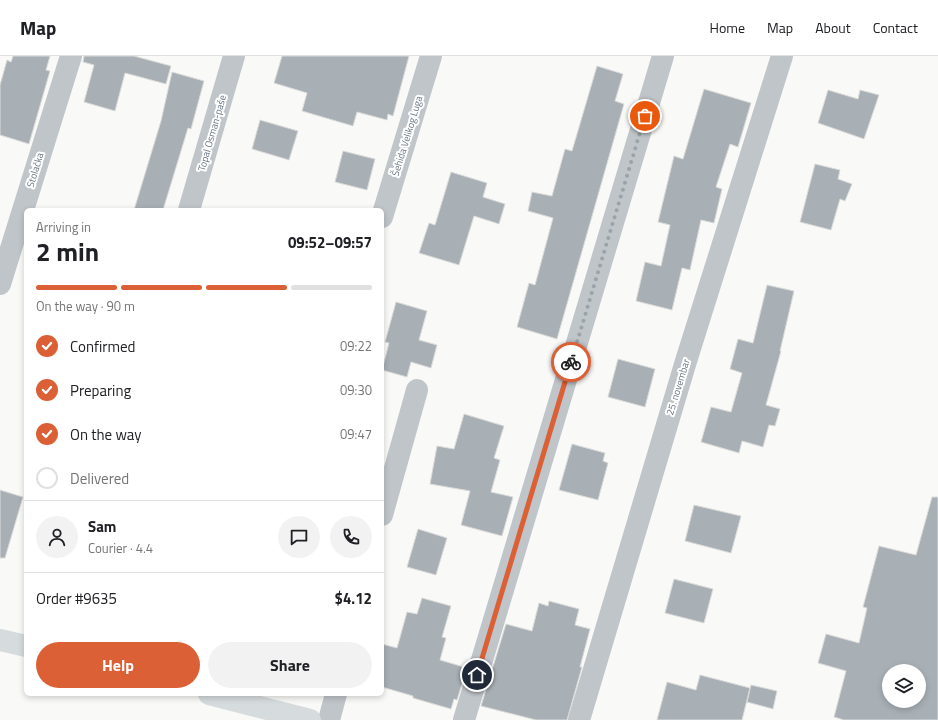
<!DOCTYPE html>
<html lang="en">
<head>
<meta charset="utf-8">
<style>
  :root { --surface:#fff; --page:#f2f2f2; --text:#202124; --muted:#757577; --line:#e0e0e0; --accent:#dc6035 }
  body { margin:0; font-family:"Titillium Web",sans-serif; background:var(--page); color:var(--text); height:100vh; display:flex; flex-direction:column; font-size:15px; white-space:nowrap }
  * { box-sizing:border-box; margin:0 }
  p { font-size:13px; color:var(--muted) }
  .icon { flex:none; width:22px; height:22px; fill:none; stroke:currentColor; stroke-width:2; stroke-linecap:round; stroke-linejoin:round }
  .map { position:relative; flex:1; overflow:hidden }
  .sheet { position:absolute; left:24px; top:152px; width:360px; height:488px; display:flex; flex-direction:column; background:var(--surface); border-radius:6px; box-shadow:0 2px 6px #0003 }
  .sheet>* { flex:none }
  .controls { position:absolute; left:882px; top:608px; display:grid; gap:8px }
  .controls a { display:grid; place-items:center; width:44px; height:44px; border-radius:50%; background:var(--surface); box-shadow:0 2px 6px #0003; font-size:20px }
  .pin { position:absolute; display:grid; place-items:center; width:34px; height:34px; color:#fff; margin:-17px; border:2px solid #fff; border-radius:50%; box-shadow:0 1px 4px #0007 }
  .courier { position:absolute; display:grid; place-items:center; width:40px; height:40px; margin:-20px; border:3px solid #dc6035; border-radius:50%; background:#fff; color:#222; box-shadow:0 1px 5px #0007 }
  .overview em { font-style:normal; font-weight:700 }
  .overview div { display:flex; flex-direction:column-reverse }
  .overview { display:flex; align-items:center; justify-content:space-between; height:68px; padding:0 12px }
  h1 { font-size:26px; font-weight:700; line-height:30px }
  .bar { display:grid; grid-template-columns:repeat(4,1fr); gap:6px 4px; align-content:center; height:48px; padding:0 12px }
  .bar i { height:5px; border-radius:3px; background:var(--line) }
  .bar .active { background:var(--accent) }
  .bar p { grid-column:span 4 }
  .line { display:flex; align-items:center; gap:10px; padding:0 12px; border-top:1px solid var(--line) }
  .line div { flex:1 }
  .round { display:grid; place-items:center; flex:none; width:42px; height:42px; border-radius:21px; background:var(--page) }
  ol { padding:0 12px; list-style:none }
  li { display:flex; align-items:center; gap:12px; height:44px }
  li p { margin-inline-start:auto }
  li .icon { padding:4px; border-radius:50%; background:var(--accent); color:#fff; stroke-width:4 }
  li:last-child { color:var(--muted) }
  li i { width:22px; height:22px; border:2px solid var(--line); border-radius:50% }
  .button { display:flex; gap:8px; margin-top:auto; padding:8px 12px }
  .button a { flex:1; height:46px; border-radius:24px; background:var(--accent); color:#fff; font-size:16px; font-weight:700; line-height:46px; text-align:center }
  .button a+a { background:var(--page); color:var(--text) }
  header { display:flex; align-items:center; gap:24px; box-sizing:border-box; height:56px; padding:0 20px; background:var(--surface); border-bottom:1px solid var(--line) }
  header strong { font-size:19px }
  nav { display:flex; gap:22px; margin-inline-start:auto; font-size:14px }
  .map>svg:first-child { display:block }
  .building { fill:#a8b0b6; stroke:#dbdbd9; fill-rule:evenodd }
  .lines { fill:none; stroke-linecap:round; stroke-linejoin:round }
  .minor { stroke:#c0c5c9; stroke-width:22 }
  .major { stroke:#d6dbde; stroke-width:22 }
  .done { stroke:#99a3aa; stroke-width:4; stroke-dasharray:0 7.2 }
  .route { stroke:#dc6035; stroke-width:5 }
  .labels { text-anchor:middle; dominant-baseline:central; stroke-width:4; stroke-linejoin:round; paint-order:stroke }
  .street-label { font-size:10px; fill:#667481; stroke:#fff }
</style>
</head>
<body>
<header>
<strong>Map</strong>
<nav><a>Home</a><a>Map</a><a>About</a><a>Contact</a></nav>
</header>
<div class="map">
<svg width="938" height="664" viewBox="0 0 938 664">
  <rect width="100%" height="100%" fill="#f9f9f7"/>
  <g class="building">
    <path d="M 13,0 L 50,0 L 46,14 L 50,15 L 29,88 L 0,79 L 0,29 L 7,4 L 11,6 Z"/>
    <path d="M 84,0 L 134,0 L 171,10 L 166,28 L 125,17 L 115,55 L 84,46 L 94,9 L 83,6 Z"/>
    <path d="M 282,0 L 409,0 L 393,60 L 388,58 L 387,64 L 357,56 L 353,70 L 302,55 L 307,37 L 274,27 Z"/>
    <path d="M 597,10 L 623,18 L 615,45 L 624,48 L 557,283 L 517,271 L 529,227 L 535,229 L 553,162 L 528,155 L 532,136 L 552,140 L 565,93 L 572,95 Z"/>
    <path d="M 172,16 L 204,25 L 191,73 L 188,72 L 163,154 L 134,154 L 161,65 Z"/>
    <path d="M 704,33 L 751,47 L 738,91 L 730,88 L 716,131 L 722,133 L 714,167 L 701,164 L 690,214 L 682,212 L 672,254 L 636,245 L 645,206 L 661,210 L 670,169 L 658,166 L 674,100 L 683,103 Z"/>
    <path d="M 828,34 L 858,43 L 860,34 L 879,39 L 864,83 L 818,67 Z"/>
    <path d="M 260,64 L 298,75 L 289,104 L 252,93 Z"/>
    <path d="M 343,95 L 375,103 L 367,134 L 335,126 Z"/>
    <path d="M 815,108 L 840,114 L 838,123 L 852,128 L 845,145 L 840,143 L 831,174 L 800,166 Z"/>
    <path d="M 451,116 L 487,127 L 483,141 L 505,148 L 499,168 L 474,160 L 459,209 L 419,197 L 429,167 L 435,169 Z"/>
    <path d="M 767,229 L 794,235 L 780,295 L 781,295 L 766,349 L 780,353 L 775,370 L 769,369 L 763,391 L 742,385 L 739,397 L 701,386 L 711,351 L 731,356 L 742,317 L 730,313 L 738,283 L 753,287 Z"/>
    <path d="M 396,246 L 427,255 L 419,284 L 437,289 L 431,312 L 411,306 L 407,321 L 382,314 L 389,287 L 385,286 Z"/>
    <path d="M 618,303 L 655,313 L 645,351 L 608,341 Z"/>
    <path d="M 464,358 L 504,370 L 494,402 L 500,404 L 491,436 L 513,441 L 502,480 L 461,469 L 470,435 L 430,428 L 437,390 L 454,393 Z"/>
    <path d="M 572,388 L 605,397 L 603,405 L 608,407 L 598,444 L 559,434 Z"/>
    <path d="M 0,434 L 23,441 L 5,502 L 0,502 Z"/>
    <path d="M 932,441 L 938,441 L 938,664 L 844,664 L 834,661 L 846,615 L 818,607 L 826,578 L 859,587 L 867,552 L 863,551 L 879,490 L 916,499 ZM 889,615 L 919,615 L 919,645 L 889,645 Z"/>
    <path d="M 694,449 L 741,460 L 731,497 L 685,485 Z"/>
    <path d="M 418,473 L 447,482 L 436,519 L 407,511 Z"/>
    <path d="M 674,523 L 713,533 L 704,567 L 665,557 Z"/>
    <path d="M 422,542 L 451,550 L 442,581 L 446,582 L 440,604 L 467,612 L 457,644 L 454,643 L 451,653 L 413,642 L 413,640 L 382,631 L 382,588 L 397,592 L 407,556 L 417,558 Z"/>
    <path d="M 549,545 L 579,553 L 575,569 L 590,573 L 580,611 L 582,611 L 567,664 L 536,664 L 481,650 L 506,568 L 532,575 L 539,547 L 548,550 Z"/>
    <path d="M 700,619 L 750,632 L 742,664 L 657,664 L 667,626 L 696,634 Z"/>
    <path d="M 751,629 L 777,635 L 773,653 L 747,646 Z"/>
  </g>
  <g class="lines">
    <g class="minor">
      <path d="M 189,154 L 234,0"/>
      <path d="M 382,161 L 431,0"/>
      <path d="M 0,228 L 71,0"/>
      <path d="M 382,459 L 417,334"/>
      <path d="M 329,664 L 336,638"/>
      <path d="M 464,664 L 663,0"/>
      <path d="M 579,664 L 686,305 L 782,0"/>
    </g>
    <g class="major">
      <path d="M 0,584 L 26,590"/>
      <path d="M 209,638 L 310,664"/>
    </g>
  </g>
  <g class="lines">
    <path class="done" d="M 571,306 L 645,60"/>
    <path class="route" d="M 477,619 L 571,306"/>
  </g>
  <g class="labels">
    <g class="street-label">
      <text transform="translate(212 77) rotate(-74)">Topal Osman-paše</text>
      <text transform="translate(407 80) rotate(-73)">Šehida Velikog Luga</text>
      <text transform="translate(35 114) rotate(-73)">Stolačka</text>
      <text transform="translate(678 331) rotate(-73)">25. novembar</text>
    </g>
  </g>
</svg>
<div class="controls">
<a><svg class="icon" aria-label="layers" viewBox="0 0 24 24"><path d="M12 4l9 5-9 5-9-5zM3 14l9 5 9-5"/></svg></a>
</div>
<div class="pin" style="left:645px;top:60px;background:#ea580c"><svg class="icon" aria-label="bag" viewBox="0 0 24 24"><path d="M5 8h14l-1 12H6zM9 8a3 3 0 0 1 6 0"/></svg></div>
<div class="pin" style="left:477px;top:619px;background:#1f2937"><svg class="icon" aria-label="home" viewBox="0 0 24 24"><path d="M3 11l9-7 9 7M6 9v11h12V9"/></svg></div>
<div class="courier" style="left:571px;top:306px"><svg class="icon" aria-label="bike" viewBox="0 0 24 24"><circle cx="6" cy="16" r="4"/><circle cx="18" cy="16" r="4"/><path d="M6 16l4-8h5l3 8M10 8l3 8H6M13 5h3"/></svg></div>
<section class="sheet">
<div class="overview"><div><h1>2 min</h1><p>Arriving in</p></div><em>09:52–09:57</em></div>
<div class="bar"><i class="active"></i><i class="active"></i><i class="active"></i><i></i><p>On the way · 90 m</p></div>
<ol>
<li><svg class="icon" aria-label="check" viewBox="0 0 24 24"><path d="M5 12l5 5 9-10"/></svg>Confirmed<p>09:22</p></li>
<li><svg class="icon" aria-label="check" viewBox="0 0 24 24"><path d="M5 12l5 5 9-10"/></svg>Preparing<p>09:30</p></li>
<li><svg class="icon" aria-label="check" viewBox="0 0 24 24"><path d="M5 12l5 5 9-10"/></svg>On the way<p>09:47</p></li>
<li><i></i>Delivered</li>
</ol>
<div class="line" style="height:72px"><a class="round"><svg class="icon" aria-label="person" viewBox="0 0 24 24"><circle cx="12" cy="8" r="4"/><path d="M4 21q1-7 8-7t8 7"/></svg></a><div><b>Sam</b><p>Courier · 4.4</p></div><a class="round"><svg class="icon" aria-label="chat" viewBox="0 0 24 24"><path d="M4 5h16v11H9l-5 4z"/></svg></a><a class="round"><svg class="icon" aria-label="phone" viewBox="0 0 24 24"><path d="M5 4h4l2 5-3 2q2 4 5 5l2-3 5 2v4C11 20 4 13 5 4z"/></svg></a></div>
<div class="line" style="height:52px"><div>Order #9635</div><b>$4.12</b></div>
<div class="button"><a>Help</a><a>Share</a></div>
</section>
</div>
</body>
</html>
